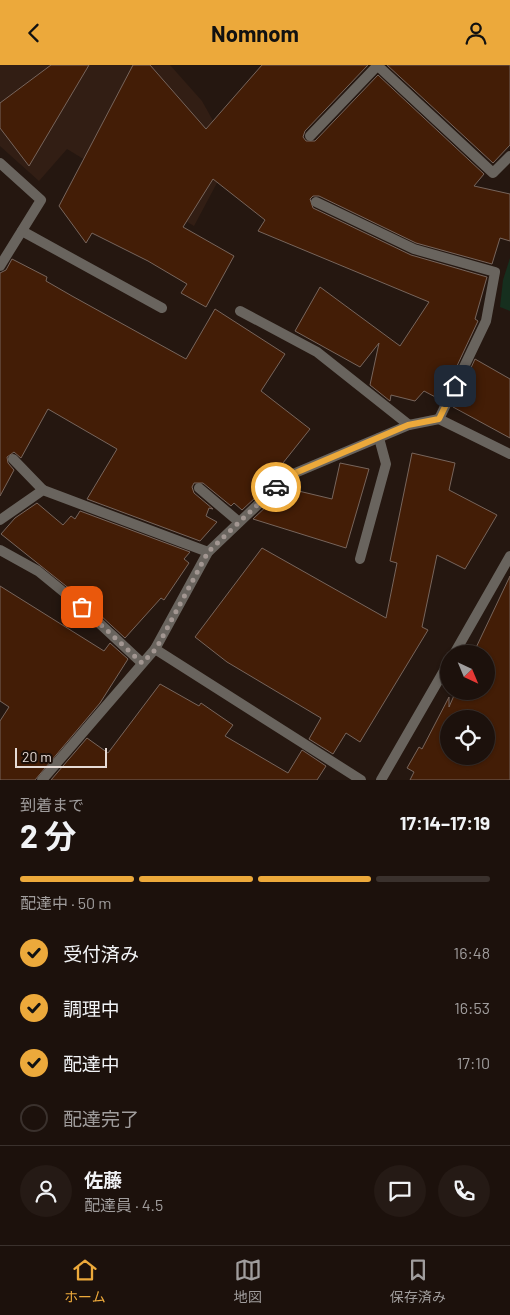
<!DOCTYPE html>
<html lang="ja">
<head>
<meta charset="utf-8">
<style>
  :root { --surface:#1c110c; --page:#251a15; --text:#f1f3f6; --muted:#a09d9d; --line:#3a312d; --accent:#eca93b }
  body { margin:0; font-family:Barlow,"Noto Sans JP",sans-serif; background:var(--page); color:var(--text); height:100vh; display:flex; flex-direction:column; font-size:19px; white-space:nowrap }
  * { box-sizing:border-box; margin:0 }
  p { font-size:16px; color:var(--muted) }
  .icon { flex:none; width:28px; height:28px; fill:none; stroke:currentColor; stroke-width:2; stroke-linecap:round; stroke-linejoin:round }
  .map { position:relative; height:715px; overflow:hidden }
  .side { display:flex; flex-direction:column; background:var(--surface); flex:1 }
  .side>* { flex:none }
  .needle { width:32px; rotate:136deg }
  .buttons { position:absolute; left:440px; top:580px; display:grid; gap:10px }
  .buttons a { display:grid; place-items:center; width:55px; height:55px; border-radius:50%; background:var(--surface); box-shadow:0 1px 4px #0004,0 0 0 1px var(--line); font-size:25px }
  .scale { position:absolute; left:15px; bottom:12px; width:92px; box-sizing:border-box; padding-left:5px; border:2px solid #e6dbd6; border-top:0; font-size:14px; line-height:18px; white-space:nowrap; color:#e6dbd6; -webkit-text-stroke:4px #1b0e07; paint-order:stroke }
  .pin { position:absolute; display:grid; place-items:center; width:42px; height:42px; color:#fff; margin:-21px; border-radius:10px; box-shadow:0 2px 8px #0006 }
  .courier { position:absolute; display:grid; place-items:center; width:50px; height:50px; margin:-25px; border:4px solid #eca93b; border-radius:50%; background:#fff; color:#222; box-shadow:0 1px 6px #0007 }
  .head em { font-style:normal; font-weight:700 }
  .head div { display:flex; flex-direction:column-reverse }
  .head { display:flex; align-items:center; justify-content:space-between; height:85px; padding:0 20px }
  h1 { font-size:32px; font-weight:700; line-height:38px }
  .bar { display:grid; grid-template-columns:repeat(4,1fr); gap:8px 5px; align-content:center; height:60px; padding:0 20px }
  .bar i { height:6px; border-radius:4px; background:var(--line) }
  .bar .active { background:var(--accent) }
  .bar p { grid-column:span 4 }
  .line { display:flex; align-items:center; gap:12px; padding:0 20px; border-top:1px solid var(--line) }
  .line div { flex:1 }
  .round { display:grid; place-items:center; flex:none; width:52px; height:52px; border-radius:26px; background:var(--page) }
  ol { padding:0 20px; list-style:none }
  li { display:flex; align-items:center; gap:15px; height:55px }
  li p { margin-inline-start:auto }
  li .icon { padding:5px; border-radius:50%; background:var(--accent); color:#111; stroke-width:4 }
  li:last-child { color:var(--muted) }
  li i { width:28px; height:28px; border:2px solid var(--line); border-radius:50% }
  header { display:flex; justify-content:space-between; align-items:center; height:65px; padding:0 20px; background:var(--accent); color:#111; font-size:22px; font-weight:700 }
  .tab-bar { display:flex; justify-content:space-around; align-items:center; height:70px; border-top:1px solid var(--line); background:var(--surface); font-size:14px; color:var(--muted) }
  .tab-bar a { display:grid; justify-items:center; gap:2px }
  .tab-bar .active { color:var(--accent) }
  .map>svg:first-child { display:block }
  .built { fill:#321e14 }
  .green { fill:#162f1e }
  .building { fill:#431d06; stroke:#77655c; fill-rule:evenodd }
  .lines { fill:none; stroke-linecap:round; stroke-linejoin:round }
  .service { stroke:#69645e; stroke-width:10 }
  .minor { stroke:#69645e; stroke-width:10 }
  .done { stroke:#a29691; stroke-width:5; stroke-dasharray:0 9 }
  .route { stroke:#eca93b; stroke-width:6 }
</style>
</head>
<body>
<header><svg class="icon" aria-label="back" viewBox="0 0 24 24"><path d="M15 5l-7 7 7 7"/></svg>Nomnom<svg class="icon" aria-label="person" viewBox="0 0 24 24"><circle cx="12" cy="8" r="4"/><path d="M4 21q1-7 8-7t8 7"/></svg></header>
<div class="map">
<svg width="510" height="715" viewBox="0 0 510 715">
  <rect width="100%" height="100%" fill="#251710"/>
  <path class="built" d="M 0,0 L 170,0 L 202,36 L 221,70 L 218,116 L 194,161 L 67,84 L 39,116 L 0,81 Z"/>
  <path class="green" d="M 510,193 L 510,246 L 500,242 L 503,215 Z"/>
  <g class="building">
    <path d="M 51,0 L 89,0 L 29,101 L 0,63 L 0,38 Z"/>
    <path d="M 133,0 L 150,0 L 206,64 L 262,0 L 368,0 L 305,66 L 303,72 L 306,76 L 315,76 L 378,10 L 484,109 L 474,121 L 510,129 L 510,176 L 500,173 L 492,199 L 416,178 L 319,131 L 313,131 L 310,134 L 313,143 L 411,190 L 487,212 L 475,254 L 478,256 L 441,335 L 424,326 L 415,336 L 391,330 L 390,336 L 370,320 L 379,278 L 360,302 L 295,266 L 320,222 L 400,281 L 429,237 L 258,166 L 265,155 L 213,114 L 183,162 L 234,191 L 206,242 L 181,228 L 187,219 L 148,196 L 92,168 L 86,178 L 59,141 Z"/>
    <path d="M 387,0 L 510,0 L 510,80 L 493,98 Z"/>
    <path d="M 12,194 L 47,212 L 46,216 L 72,231 L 186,294 L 215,244 L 285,289 L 261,326 L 310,364 L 267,418 L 270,419 L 242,445 L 234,438 L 231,441 L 203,418 L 194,418 L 192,422 L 194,428 L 213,444 L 209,443 L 206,451 L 217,457 L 200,476 L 87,434 L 117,384 L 48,344 L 21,393 L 14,387 L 7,392 L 8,398 L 14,405 L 0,431 L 0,208 L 6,205 Z"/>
    <path d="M 475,294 L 510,314 L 510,373 L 453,342 Z"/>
    <path d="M 412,388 L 455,398 L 449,425 L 497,450 L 465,504 L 437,490 L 422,562 L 428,565 L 360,677 L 346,668 L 333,689 L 309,674 L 321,653 L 227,597 L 195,572 L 262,483 L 386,553 L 397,498 L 390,496 Z"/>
    <path d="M 340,398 L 369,404 L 346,483 L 253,454 L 286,423 L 332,434 Z"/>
    <path d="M 37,438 L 63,460 L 71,451 L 75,454 L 80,446 L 190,487 L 184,494 L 189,498 L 164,535 L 161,533 L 125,573 L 86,537 L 1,469 L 15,453 Z"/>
    <path d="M 510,511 L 510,715 L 410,715 L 414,707 L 407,703 L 419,682 L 422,684 L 449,632 L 449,642 L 456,626 L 486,626 L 486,589 L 473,589 ZM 449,654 L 486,654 L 486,691 L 449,691 Z"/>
    <path d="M 0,521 L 104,586 L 110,578 L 128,594 L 100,638 L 35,715 L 0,715 L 0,656 L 9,642 L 0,636 Z"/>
    <path d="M 160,619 L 199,641 L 201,638 L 233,660 L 225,671 L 288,708 L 302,685 L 326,701 L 317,715 L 51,715 L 87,673 L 108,688 Z"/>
  </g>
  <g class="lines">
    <g class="service">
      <path d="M 22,166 L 162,243"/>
      <path d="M 13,394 L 43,425"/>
      <path d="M 199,423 L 239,457"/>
      <path d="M 360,494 L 386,399 L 379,373"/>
    </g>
    <g class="minor">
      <path d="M 377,0 L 493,108 L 510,91"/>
      <path d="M 310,71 L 377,1"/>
      <path d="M 0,98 L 41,135 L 0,201"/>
      <path d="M 316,137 L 414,184 L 495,207 L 486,256 L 439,354"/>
      <path d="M 240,246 L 317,287 L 409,360"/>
      <path d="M 0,455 L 43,425 L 208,487"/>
      <path d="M 0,485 L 38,506 L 82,542 L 142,598"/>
      <path d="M 155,584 L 361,715"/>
      <path d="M 454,589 L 510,491"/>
      <path d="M 42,715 L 155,584 L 208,487 L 288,411 L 409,360 L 439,354 L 510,389"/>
      <path d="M 381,715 L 449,597"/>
    </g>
  </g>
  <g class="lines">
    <path class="done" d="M 82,542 L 142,598 L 156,584 L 208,487 L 276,422"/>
    <path class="route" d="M 276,422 L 288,411 L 408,360 L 439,354 L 455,321"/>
  </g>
</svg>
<div class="buttons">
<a><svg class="needle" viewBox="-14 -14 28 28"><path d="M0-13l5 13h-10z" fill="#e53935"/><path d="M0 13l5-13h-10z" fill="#a09d9d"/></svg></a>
<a><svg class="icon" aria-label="locate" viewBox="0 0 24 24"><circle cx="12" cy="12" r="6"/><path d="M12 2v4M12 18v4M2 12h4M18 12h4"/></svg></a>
</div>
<div class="scale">20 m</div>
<div class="pin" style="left:82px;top:542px;background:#ea580c"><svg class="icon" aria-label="bag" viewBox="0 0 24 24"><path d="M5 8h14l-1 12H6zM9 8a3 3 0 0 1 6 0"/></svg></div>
<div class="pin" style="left:455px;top:321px;background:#1f2937"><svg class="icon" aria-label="home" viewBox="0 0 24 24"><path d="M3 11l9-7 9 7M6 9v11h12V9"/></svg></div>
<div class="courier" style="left:276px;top:422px"><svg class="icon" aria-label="car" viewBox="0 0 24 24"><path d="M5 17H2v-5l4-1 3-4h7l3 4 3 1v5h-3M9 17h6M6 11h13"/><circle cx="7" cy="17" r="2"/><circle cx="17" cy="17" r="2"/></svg></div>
</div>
<section class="side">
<div class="head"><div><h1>2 分</h1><p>到着まで</p></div><em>17:14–17:19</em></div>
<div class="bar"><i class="active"></i><i class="active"></i><i class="active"></i><i></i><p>配達中 · 50 m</p></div>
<ol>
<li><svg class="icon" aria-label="check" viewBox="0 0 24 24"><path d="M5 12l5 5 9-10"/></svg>受付済み<p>16:48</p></li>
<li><svg class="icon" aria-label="check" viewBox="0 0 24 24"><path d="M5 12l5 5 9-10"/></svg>調理中<p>16:53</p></li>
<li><svg class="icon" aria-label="check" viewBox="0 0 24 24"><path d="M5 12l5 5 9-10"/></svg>配達中<p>17:10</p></li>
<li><i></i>配達完了</li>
</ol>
<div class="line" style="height:90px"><a class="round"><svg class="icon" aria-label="person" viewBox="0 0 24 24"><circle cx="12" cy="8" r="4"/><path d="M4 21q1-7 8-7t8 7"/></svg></a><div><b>佐藤</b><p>配達員 · 4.5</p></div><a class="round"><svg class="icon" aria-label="chat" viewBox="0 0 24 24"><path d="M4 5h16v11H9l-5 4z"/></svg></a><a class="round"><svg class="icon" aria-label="phone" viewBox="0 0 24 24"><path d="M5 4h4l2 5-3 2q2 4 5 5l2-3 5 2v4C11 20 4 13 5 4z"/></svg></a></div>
</section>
<nav class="tab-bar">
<a class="active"><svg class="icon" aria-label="home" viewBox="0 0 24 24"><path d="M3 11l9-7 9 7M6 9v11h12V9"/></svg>ホーム</a>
<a><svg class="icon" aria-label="map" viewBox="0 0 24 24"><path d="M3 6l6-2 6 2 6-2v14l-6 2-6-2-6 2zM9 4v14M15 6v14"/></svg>地図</a>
<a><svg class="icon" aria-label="saved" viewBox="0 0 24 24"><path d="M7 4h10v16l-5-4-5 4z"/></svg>保存済み</a>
</nav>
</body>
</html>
